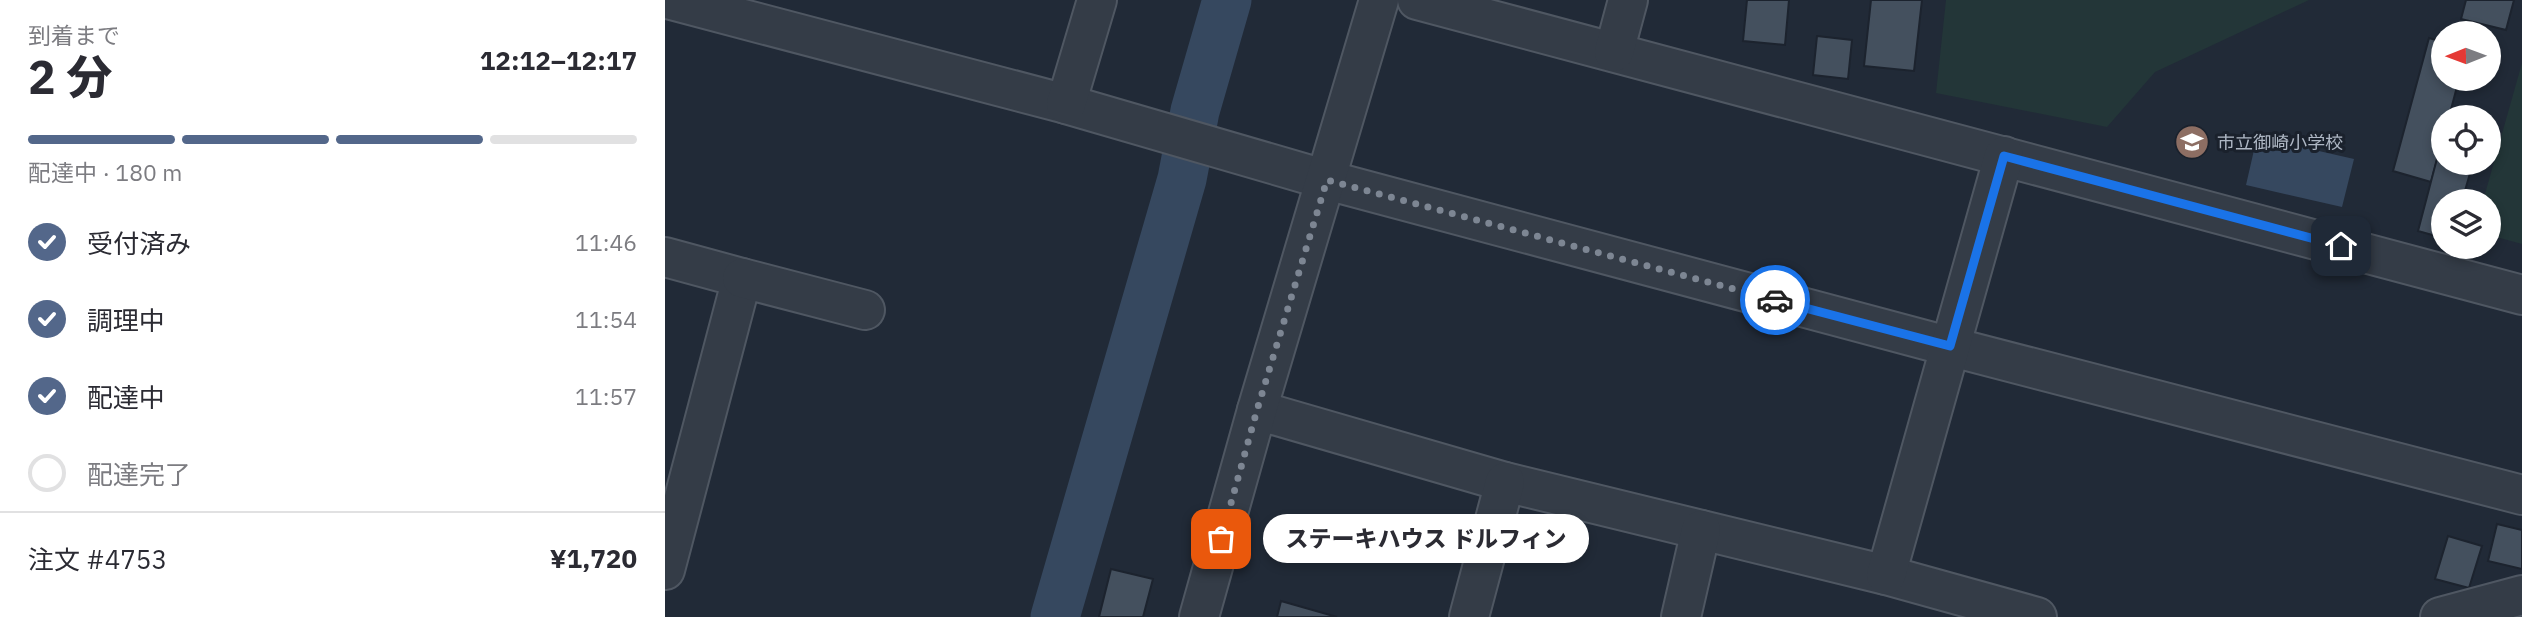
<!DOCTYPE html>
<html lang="ja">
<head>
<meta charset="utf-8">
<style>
  :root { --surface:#fff; --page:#f2f2f3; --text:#2b2b33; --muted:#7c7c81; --line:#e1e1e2; --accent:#53678a }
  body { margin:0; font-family:"IBM Plex Sans","Noto Sans JP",sans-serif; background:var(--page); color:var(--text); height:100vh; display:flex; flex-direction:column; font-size:26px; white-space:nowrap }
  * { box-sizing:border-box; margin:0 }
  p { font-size:23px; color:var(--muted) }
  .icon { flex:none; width:38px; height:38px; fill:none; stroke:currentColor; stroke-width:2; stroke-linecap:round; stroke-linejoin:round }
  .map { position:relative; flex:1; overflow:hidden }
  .details { display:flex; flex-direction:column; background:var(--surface); width:665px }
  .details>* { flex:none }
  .needle { width:46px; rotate:269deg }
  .buttons { position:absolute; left:1766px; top:21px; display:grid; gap:14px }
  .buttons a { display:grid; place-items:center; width:70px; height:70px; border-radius:50%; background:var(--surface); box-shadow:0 4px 10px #0003; font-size:35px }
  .pin { position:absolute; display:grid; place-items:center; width:60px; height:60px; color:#fff; margin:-30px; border-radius:14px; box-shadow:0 4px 10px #0006 }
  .courier { position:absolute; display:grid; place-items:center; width:70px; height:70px; margin:-35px; border:5px solid #1a73e8; border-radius:50%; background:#fff; color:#222; box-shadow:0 2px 9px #0007 }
  .bubble { position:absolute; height:49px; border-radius:24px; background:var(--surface); box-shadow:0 4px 10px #0003; font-size:23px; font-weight:800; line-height:49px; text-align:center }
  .head em { font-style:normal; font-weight:800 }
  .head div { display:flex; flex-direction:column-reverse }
  .head { display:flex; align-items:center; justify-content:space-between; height:119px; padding:0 28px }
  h1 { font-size:46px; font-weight:800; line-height:52px }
  .bar { display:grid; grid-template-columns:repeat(4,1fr); gap:10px 7px; align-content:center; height:84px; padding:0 28px }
  .bar i { height:9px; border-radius:5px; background:var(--line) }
  .bar .on { background:var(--accent) }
  .bar p { grid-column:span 4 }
  .line { display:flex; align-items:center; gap:18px; padding:0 28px; border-top:2px solid var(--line) }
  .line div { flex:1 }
  ol { padding:0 28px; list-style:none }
  li { display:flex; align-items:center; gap:21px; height:77px }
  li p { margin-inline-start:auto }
  li .icon { padding:7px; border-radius:50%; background:var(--accent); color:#fff; stroke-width:4 }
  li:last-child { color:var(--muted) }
  li i { width:38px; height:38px; border:4px solid var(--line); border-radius:50% }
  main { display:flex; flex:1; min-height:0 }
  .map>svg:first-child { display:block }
  .green { fill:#233638 }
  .water { fill:#36485f }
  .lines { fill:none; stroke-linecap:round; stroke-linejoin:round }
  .river { stroke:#36485f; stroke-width:49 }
  .building { fill:#44505e; stroke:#1c232e; stroke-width:2 }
  .minor-casing { stroke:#4f5762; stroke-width:42 }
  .minor { stroke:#343c47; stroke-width:38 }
  .done { stroke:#7d8693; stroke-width:7; stroke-dasharray:0 12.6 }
  .route { stroke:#1a73e8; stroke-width:9 }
  .labels { text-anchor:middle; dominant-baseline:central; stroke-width:6; stroke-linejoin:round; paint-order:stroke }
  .poi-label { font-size:18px; fill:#aeb7c4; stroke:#1a212c; text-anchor:start }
</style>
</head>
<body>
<main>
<section class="details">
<div class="head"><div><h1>2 分</h1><p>到着まで</p></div><em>12:12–12:17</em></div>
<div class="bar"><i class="on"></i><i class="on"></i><i class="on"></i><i></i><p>配達中 · 180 m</p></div>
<ol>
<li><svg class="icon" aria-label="check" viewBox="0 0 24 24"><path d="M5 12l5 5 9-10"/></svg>受付済み<p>11:46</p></li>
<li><svg class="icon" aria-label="check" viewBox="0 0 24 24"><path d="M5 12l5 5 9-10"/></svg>調理中<p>11:54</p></li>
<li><svg class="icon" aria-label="check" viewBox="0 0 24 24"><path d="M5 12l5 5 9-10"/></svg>配達中<p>11:57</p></li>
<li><i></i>配達完了</li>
</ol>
<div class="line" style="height:91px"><div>注文 #4753</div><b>¥1,720</b></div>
</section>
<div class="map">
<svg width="1857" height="617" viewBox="0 0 1857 617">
  <rect width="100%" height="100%" fill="#212a37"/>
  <g class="green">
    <path d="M 1281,0 L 1644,0 L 1490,72 L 1442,127 L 1271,93 Z"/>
    <path d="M 1857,63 L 1857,244 L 1824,235 L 1824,201 L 1818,201 Z"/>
  </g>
  <path class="water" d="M 1592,137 L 1689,159 L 1677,207 L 1581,185 Z"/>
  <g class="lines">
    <path class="river" d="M 390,617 L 517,179 L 530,111 L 562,0"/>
  </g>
  <g class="building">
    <path d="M 1082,0 L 1124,0 L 1120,45 L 1078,41 Z"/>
    <path d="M 1206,0 L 1257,0 L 1249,71 L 1199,66 Z"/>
    <path d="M 1801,0 L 1849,0 L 1841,30 L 1796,19 Z"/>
    <path d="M 1152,36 L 1187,40 L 1183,79 L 1148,75 Z"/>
    <path d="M 1764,38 L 1778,42 L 1778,79 L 1794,79 L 1784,117 L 1778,117 L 1778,138 L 1766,182 L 1728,171 Z"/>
    <path d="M 1774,151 L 1778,152 L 1778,163 L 1808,163 L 1797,201 L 1778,201 L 1778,238 L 1753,231 Z"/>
    <path d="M 1832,524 L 1857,530 L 1857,569 L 1823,561 Z"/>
    <path d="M 1783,536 L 1817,546 L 1804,588 L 1770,579 Z"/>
    <path d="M 446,569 L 488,579 L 478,617 L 434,617 Z"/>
    <path d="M 616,601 L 672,617 L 612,617 Z"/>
  </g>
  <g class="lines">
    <g class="minor-casing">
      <g id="minor">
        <path d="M 6,0 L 401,104 L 662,180 L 1264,341 L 1857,495"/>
        <path d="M 752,0 L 1857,295"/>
        <path d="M 949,52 L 963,0"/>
        <path d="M 401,104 L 432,0"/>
        <path d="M 0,257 L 77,278 L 0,570"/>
        <path d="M 77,278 L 200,310"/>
        <path d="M 592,410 L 840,482 L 1221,575 L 1372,617"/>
        <path d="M 1221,575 L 1339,156"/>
        <path d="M 534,617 L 592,410 L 714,0"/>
        <path d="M 804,617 L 840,482"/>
        <path d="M 1016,617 L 1036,530"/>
        <path d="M 1775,617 L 1857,595"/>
      </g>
    </g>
    <use href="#minor" class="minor"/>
  </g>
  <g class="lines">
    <path class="done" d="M 556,539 L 592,410 L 662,180 L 1110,300"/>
    <path class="route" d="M 1110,300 L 1285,346 L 1339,156 L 1676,246"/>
  </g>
  <defs>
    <g id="school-disc" transform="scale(1.75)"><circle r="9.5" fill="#8d6e63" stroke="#1a212c"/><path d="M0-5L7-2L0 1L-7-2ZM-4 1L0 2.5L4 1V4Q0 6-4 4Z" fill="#fff"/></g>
  </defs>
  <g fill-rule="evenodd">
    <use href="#school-disc" x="1527" y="142"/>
  </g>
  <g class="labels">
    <g class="poi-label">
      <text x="1552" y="142">市立御崎小学校</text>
    </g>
  </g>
</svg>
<div class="buttons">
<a><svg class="needle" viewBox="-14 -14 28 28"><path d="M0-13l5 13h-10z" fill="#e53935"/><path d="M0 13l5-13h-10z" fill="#7c7c81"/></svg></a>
<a><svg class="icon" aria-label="locate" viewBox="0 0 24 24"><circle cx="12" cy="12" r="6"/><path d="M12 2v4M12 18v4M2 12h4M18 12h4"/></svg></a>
<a><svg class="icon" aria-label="layers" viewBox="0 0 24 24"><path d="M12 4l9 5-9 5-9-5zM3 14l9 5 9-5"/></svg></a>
</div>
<div class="pin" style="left:556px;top:539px;background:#ea580c"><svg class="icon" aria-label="bag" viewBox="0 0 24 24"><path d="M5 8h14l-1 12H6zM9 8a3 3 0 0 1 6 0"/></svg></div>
<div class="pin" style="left:1676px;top:246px;background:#1f2937"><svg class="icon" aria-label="home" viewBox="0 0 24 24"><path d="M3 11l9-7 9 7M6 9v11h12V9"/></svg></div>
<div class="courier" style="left:1110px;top:300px"><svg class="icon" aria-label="car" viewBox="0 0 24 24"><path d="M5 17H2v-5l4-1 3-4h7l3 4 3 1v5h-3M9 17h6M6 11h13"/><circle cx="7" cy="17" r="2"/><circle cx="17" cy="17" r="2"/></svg></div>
<div class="bubble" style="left:598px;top:514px;width:326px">ステーキハウス ドルフィン</div>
</div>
</main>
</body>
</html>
